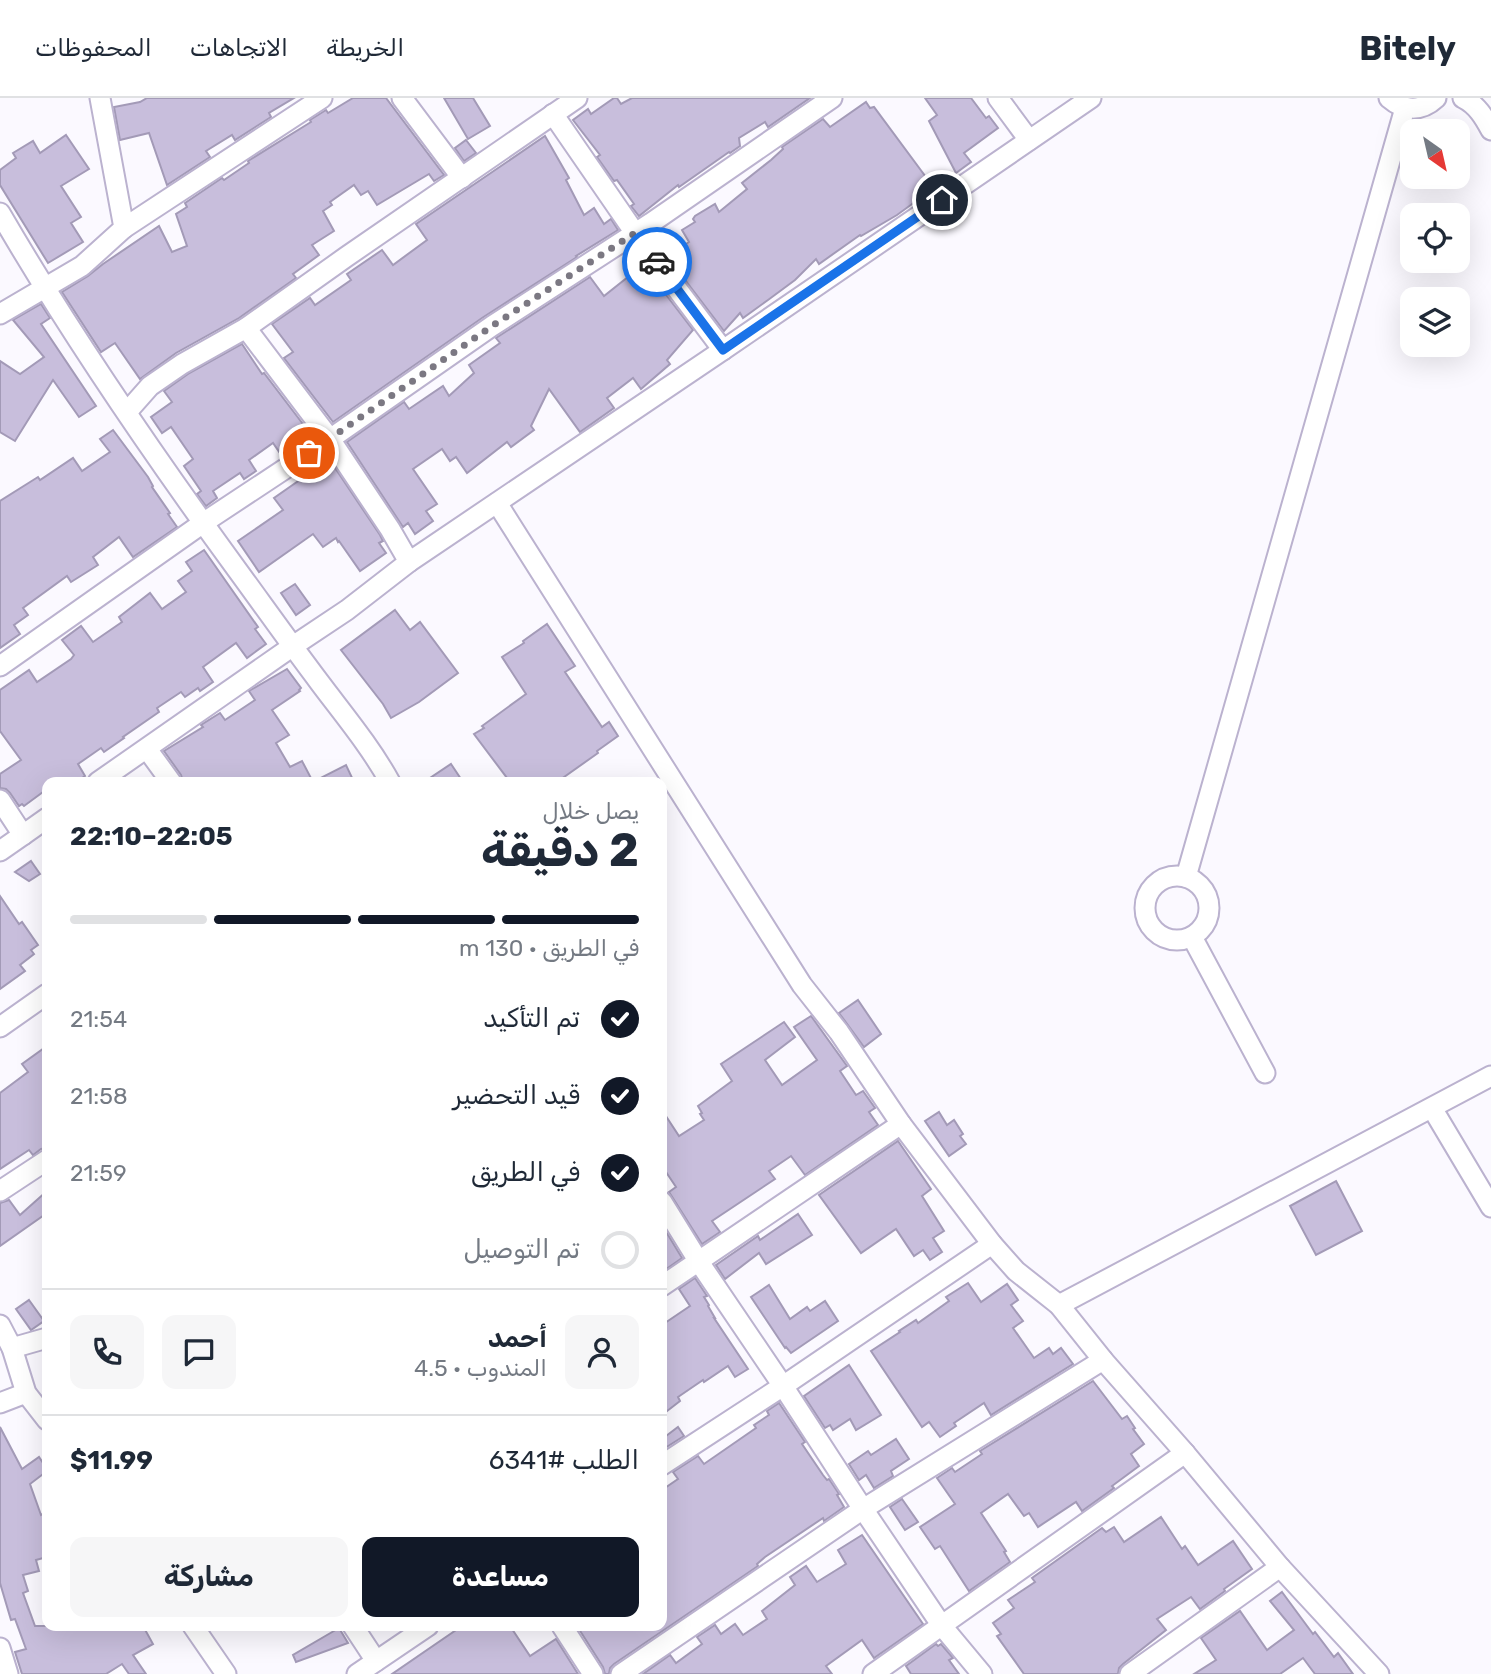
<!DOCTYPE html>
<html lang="ar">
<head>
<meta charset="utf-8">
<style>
  :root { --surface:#fff; --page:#f6f6f7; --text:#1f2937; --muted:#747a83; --line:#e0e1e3; --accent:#111827 }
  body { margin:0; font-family:Rubik,Vazirmatn,sans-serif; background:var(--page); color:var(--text); direction:rtl; height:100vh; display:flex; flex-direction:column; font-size:26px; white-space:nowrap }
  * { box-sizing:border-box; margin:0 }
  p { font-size:23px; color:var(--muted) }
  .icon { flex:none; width:38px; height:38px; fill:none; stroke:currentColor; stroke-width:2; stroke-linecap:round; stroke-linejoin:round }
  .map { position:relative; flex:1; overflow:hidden; direction:ltr }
  .sheet { position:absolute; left:42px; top:679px; width:625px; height:854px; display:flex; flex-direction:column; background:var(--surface); border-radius:14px; box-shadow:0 7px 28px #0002; direction:rtl }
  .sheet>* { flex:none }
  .needle { width:46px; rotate:146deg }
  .buttons { position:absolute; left:1400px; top:21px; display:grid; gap:14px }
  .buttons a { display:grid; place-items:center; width:70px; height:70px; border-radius:14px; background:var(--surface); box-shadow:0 7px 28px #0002; font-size:35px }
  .pin { position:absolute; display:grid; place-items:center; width:60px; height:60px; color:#fff; margin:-30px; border:4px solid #fff; border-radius:50%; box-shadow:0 2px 7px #0007 }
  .courier { position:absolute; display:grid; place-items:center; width:70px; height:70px; margin:-35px; border:5px solid #1a73e8; border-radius:50%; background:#fff; color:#222; box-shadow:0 2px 9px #0007 }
  .head em { font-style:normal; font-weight:700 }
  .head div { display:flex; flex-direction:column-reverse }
  .head { display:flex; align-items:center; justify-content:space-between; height:119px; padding:0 28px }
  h1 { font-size:46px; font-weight:700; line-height:52px }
  .bar { display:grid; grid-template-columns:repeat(4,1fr); gap:10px 7px; align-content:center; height:84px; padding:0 28px }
  .bar i { height:9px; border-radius:5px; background:var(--line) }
  .bar .on { background:var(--accent) }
  .bar p { grid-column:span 4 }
  .line { display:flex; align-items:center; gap:18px; padding:0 28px; border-top:2px solid var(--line) }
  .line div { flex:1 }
  .round { display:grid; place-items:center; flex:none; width:74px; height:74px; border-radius:14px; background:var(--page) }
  ol { padding:0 28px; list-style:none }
  li { display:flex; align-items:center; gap:21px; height:77px }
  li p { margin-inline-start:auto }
  li .icon { padding:7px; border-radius:50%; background:var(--accent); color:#fff; stroke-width:4 }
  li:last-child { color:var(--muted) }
  li i { width:38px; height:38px; border:4px solid var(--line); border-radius:50% }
  .cta { display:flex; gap:14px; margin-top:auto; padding:14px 28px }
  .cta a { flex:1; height:80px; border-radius:14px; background:var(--accent); color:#fff; font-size:28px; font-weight:700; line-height:80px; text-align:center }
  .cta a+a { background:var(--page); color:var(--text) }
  header { display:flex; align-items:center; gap:42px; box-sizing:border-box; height:98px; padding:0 35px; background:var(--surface); border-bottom:2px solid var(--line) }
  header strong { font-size:33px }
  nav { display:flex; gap:38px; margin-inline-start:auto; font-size:24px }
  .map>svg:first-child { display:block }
  .building { fill:#c8bedc; stroke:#a39ab7; stroke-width:2 }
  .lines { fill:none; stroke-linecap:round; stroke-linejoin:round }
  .minor-casing { stroke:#bbb2cf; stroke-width:23 }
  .minor { stroke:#fff; stroke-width:19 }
  .done { stroke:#7b7882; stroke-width:7; stroke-dasharray:0 12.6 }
  .route { stroke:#1a73e8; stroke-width:9 }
</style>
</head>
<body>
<header>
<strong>Bitely</strong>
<nav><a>الخريطة</a><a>الاتجاهات</a><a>المحفوظات</a></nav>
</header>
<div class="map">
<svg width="1491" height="1576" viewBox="0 0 1491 1576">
  <rect width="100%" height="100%" fill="#fbf9ff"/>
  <g class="building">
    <path d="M 147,0 L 294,0 L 269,15 L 271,19 L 235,42 L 232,37 L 206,53 L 210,59 L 167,87 L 149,35 L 120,42 L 114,9 L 140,4 Z"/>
    <path d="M 353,0 L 386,0 L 444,77 L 434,83 L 429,76 L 377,107 L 368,93 L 361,97 L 354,87 L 330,104 L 332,107 L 323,113 L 334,133 L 312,147 L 319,157 L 293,176 L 296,180 L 239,220 L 176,255 L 140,281 L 115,245 L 101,254 L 62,194 L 88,178 L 103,166 L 159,128 L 172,154 L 187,148 L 176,116 L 187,109 L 185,105 L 222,80 L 224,82 L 249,65 L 248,63 L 311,24 L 310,22 L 326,12 L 328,15 Z"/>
    <path d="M 444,0 L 473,0 L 490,28 L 468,41 Z"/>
    <path d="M 614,0 L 617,0 L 621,6 L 632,0 L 810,0 L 768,29 L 765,24 L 739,40 L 740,48 L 730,55 L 729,54 L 679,89 L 678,87 L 639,118 L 631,108 L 634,106 L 617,82 L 614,83 L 597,59 L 600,57 L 573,22 L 588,11 L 591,16 Z"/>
    <path d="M 925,0 L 971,0 L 986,20 L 989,18 L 998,30 L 964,55 L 971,64 L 956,75 L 929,23 L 937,17 Z"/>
    <path d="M 866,4 L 870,10 L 874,9 L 934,90 L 897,117 L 861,138 L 860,137 L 819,166 L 816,161 L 795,182 L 768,202 L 743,220 L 740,215 L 724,233 L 670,162 L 683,154 L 680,150 L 689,144 L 682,132 L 695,124 L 693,121 L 695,118 L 715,106 L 719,114 L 747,91 L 742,85 L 771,62 L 783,51 L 782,49 L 823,21 L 830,29 Z"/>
    <path d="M 66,37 L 89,71 L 61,88 L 81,119 L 71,125 L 83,144 L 48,165 L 0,87 L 0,72 L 16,60 L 13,55 L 33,43 L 40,55 Z"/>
    <path d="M 545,38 L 569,80 L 566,82 L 584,117 L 594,110 L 604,126 L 611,121 L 618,132 L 576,158 L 577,159 L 482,220 L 333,324 L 284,260 L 293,254 L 272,226 L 310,200 L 315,207 L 351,182 L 347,176 L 382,152 L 393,167 L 427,142 L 416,126 Z"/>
    <path d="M 466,42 L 476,55 L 464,63 L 455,50 Z"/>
    <path d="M 638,171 L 644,180 L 650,176 L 693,232 L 667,262 L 670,266 L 641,291 L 633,280 L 607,300 L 614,310 L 580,334 L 549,291 L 531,328 L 534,332 L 511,349 L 507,344 L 467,375 L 456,359 L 450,363 L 442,351 L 413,371 L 437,406 L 426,413 L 433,423 L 415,436 L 408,425 L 403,429 L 347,344 L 404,304 L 409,311 L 443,288 L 449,298 L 474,275 L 469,267 L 500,245 L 496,240 L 590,179 L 604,198 Z"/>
    <path d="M 41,206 L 50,220 L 41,226 L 96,308 L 79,319 L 53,282 L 15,343 L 0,334 L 0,263 L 20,276 L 44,259 L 13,222 Z"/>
    <path d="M 242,246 L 262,276 L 264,275 L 312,338 L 282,358 L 273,345 L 249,362 L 256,373 L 244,381 L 240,375 L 213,393 L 217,400 L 206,408 L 197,396 L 201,393 L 184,368 L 193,361 L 171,329 L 162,335 L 151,319 L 172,304 L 164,293 L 188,276 Z"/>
    <path d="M 113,332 L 148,379 L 153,388 L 152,389 L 170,415 L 168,416 L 177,429 L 133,459 L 119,439 L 93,459 L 98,467 L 71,484 L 67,478 L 23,510 L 28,517 L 14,527 L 20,536 L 0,550 L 0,403 L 38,379 L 40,382 L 73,360 L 82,373 L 110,354 L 100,341 Z"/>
    <path d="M 327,358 L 380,437 L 383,443 L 379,445 L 386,455 L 360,473 L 339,443 L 338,444 L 336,440 L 323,449 L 313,436 L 259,474 L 238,443 L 283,412 L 274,400 L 314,372 L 311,368 Z"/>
    <path d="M 204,452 L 258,529 L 255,531 L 266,546 L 247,560 L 236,545 L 203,569 L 213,584 L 200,593 L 198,590 L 185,599 L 181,594 L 157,610 L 159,614 L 123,639 L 124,640 L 104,654 L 101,650 L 78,666 L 85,678 L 76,684 L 47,684 L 47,691 L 24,708 L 22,706 L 19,708 L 10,695 L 6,691 L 0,690 L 0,676 L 21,662 L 0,633 L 0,592 L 29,572 L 37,584 L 71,561 L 74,557 L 62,542 L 81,528 L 93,544 L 122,524 L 119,519 L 150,495 L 162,511 L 186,494 L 178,483 L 192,473 L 186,464 Z"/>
    <path d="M 295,486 L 310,507 L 296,517 L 281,495 Z"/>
    <path d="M 395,512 L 410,532 L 420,524 L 458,575 L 419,604 L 391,620 L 383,606 L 341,552 Z"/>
    <path d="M 547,526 L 575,568 L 565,574 L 602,629 L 609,624 L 618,638 L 597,653 L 598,655 L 557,684 L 510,684 L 474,636 L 484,630 L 482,628 L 526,596 L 502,559 L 524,545 L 523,543 Z"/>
    <path d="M 287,571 L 301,590 L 299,592 L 300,593 L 272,612 L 289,637 L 276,645 L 290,669 L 302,663 L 313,684 L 346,667 L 354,684 L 183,684 L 181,677 L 164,653 L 203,629 L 201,627 L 220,615 L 225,622 L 255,602 L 249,593 Z"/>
    <path d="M 451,666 L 463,684 L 424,684 Z"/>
    <path d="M 31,763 L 40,776 L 29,783 L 15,774 Z"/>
    <path d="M 0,798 L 19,826 L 22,824 L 38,847 L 31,852 L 34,856 L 20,867 L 25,873 L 0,891 Z"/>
    <path d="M 858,902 L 881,936 L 864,949 L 839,915 Z"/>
    <path d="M 811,918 L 847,968 L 840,973 L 856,997 L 863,993 L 875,1010 L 869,1014 L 878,1027 L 805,1077 L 791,1058 L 769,1073 L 775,1081 L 712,1123 L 720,1134 L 702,1146 L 669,1094 L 676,1089 L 662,1068 L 662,1012 L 679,1038 L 704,1022 L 700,1016 L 702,1015 L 698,1008 L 732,983 L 721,966 L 784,924 L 795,939 L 765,962 L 782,987 L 817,962 L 794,929 Z"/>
    <path d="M 47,948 L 47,1050 L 41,1051 L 33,1057 L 29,1052 L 0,1071 L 0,995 L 28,974 L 22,966 Z"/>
    <path d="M 939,1014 L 947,1027 L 954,1022 L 963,1036 L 960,1038 L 966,1046 L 949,1058 L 925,1023 Z"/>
    <path d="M 898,1043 L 931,1091 L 922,1098 L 944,1133 L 933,1140 L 942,1154 L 930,1162 L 923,1152 L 914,1158 L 896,1131 L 861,1155 L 819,1097 Z"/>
    <path d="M 1336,1083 L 1362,1133 L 1316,1157 L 1290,1108 Z"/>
    <path d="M 47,1093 L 47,1115 L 0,1148 L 0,1105 L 9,1102 L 20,1117 Z"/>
    <path d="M 798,1116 L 812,1137 L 766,1166 L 759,1155 L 725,1181 L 716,1167 L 758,1138 L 760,1142 Z"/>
    <path d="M 662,1127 L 682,1160 L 662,1174 Z"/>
    <path d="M 695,1180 L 707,1198 L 704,1199 L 709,1207 L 708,1208 L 715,1220 L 714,1220 L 748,1271 L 735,1279 L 728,1268 L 704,1284 L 703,1282 L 678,1299 L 680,1303 L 662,1317 L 662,1227 L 690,1208 L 679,1191 Z"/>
    <path d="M 968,1185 L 981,1204 L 1007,1186 L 1018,1202 L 1011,1207 L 1023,1223 L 1013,1230 L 1034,1260 L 1049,1250 L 1053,1256 L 1061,1250 L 1073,1266 L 991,1317 L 984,1305 L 954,1325 L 956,1328 L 940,1339 L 929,1324 L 922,1329 L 871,1253 L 900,1234 L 899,1233 L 916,1222 L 918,1225 L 949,1203 L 946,1199 Z"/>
    <path d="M 769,1187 L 790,1221 L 807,1209 L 810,1213 L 825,1203 L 838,1223 L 791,1255 L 786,1249 L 785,1250 L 751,1199 Z"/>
    <path d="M 29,1202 L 44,1223 L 31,1232 L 16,1211 Z"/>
    <path d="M 849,1267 L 881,1317 L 856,1332 L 850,1321 L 833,1332 L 830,1327 L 825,1330 L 804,1298 Z"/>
    <path d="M 1093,1283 L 1122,1321 L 1127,1318 L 1135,1330 L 1133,1331 L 1144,1346 L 1131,1356 L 1139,1368 L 1112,1388 L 1114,1390 L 1082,1413 L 1076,1404 L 1038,1429 L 1029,1415 L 1024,1418 L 1008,1396 L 981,1415 L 1006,1453 L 1004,1454 L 1010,1464 L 969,1493 L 940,1448 L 935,1451 L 920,1429 L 955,1406 L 937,1380 L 952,1370 L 955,1374 L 982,1356 L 980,1353 Z"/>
    <path d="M 779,1305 L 805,1344 L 802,1346 L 823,1377 L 827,1382 L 829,1381 L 839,1396 L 837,1397 L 844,1409 L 824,1423 L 823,1420 L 765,1459 L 757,1466 L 758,1468 L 614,1566 L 610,1570 L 609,1576 L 605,1576 L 603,1569 L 577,1528 L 662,1528 L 662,1392 L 678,1381 L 673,1374 L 698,1358 L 704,1366 L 756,1330 L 754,1327 L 769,1317 L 767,1313 Z"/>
    <path d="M 0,1329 L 22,1371 L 39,1359 L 47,1371 L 47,1373 L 30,1386 L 41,1417 L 47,1413 L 47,1459 L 36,1462 L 39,1473 L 23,1477 L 28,1493 L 23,1495 L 35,1528 L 143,1528 L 153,1546 L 133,1557 L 146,1576 L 129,1576 L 122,1566 L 106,1576 L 22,1576 L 15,1554 L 26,1551 L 15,1521 L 11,1522 L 0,1485 Z"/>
    <path d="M 678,1329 L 684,1338 L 665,1350 L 662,1341 Z"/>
    <path d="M 896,1341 L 909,1361 L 891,1373 L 893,1378 L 874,1390 L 866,1377 L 859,1382 L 849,1366 L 868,1353 L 871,1357 Z"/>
    <path d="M 902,1401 L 918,1424 L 905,1432 L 890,1409 Z"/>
    <path d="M 1161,1419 L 1182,1451 L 1185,1448 L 1198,1467 L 1233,1443 L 1252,1471 L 1224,1491 L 1225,1493 L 1200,1511 L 1191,1499 L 1157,1521 L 1166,1532 L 1123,1566 L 1119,1570 L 1118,1576 L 1024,1576 L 997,1538 L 1001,1536 L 993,1525 L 1014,1510 L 1008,1502 L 1035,1484 L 1032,1480 L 1102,1430 L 1106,1434 L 1114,1429 L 1124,1444 Z"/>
    <path d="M 862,1437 L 923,1526 L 874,1560 L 862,1542 L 826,1568 L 832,1576 L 643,1576 L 670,1557 L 676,1565 L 702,1546 L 697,1539 L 715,1527 L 721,1536 L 735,1526 L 743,1537 L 767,1521 L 762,1513 L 795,1487 L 790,1479 L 806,1468 L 817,1484 L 846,1466 L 838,1452 Z"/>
    <path d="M 1282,1494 L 1313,1536 L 1315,1534 L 1334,1559 L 1338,1555 L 1353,1576 L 1315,1576 L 1303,1560 L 1280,1576 L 1194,1576 L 1216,1562 L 1201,1540 L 1240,1513 L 1267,1552 L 1294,1532 L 1270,1503 Z"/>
    <path d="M 462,1528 L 510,1528 L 530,1558 L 556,1541 L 578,1576 L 392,1576 Z"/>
    <path d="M 339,1530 L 348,1545 L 296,1564 L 293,1557 Z"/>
    <path d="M 936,1546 L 938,1548 L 941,1546 L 953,1560 L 949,1562 L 959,1576 L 911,1576 L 906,1568 Z"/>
  </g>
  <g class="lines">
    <g class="minor-casing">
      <g id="minor">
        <path d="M 402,0 L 462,80"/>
        <path d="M 998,0 L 1029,42"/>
        <path d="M 1389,0 C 1404,13 1421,14 1436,0"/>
        <path d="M 1463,0 C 1477,7 1484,19 1491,32"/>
        <path d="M 553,16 L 635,135 L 723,252"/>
        <path d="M 0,115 C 72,239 154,358 238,473 C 265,510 292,548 320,585 C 344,617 370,648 390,684"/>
        <path d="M 124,130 L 322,0"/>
        <path d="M 0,216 L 82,168 L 124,130 L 100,0"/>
        <path d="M 127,314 L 150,288 L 182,266 L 246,230 L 346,159 L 577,0"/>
        <path d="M 497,405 L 802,887 L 839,934 L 901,1026 L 992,1146 L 1016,1173 L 1059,1207 L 1103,1262 L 1185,1355 L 1280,1469 L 1379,1576"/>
        <path d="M 409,464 L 723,252 L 1091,0"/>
        <path d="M 0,568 L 203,425 L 330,341 L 492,228 L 651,125 L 832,0"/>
        <path d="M 147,651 L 171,684"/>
        <path d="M 98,684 L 293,548 L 347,512 L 409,464 L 390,431 L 330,341 L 246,230"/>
        <path d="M 0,702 L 23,737 L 0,753"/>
        <path d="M 23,737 L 47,720"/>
        <circle cx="1177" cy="810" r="32"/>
        <path d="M 1186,779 L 1405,10"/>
        <path d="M 1192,839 L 1265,975"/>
        <path d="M 0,929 L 47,896"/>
        <path d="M 1432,1010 L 1491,1109"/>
        <path d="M 0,1093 L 47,1062"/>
        <path d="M 662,1104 L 699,1164 L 783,1288 L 863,1411 L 942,1528 L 982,1576"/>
        <path d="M 662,1188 L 901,1026"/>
        <path d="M 1059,1207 L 1491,978"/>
        <path d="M 0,1227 L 12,1250 L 26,1295 L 47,1322"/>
        <path d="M 12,1250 L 47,1240"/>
        <path d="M 0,1305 L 26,1295"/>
        <path d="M 662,1367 L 783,1288 L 992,1146"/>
        <path d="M 193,1528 L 226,1576"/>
        <path d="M 353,1528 L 376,1563"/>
        <path d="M 562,1528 L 593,1576"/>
        <path d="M 0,1550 L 8,1576"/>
        <path d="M 357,1576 L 428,1528"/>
        <path d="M 621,1576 L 863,1411 L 1103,1262"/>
        <path d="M 873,1576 L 1185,1355"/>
        <path d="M 1130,1576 L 1280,1469"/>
      </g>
    </g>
    <use href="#minor" class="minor"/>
  </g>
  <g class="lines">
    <path class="done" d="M 309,355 L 492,228 L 635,135 L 657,164"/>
    <path class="route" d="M 657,164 L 723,252 L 942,102"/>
  </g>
</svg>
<div class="buttons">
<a><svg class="needle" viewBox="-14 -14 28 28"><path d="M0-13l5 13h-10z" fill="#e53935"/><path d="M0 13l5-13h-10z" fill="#747a83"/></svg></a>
<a><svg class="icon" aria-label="locate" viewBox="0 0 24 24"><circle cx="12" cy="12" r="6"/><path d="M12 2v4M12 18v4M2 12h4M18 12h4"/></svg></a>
<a><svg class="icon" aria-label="layers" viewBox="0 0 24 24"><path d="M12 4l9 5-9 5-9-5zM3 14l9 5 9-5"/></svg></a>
</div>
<div class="pin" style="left:309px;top:355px;background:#ea580c"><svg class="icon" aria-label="bag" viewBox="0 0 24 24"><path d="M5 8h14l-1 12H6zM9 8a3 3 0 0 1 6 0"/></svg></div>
<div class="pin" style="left:942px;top:102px;background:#1f2937"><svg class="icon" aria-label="home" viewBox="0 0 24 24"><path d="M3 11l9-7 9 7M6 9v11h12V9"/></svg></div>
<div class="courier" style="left:657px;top:164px"><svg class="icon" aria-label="car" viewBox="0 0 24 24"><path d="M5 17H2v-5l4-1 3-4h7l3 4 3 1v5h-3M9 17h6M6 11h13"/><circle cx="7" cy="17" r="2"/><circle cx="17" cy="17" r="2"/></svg></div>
<section class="sheet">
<div class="head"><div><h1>2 دقيقة</h1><p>يصل خلال</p></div><em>22:05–22:10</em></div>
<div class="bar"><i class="on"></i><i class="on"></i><i class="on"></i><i></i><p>في الطريق · 130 m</p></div>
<ol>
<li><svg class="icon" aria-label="check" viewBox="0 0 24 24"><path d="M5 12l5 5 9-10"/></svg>تم التأكيد<p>21:54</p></li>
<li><svg class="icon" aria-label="check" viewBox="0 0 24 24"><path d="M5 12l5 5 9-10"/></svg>قيد التحضير<p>21:58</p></li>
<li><svg class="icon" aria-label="check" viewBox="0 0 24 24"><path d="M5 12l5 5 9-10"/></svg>في الطريق<p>21:59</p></li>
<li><i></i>تم التوصيل</li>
</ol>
<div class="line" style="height:126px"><a class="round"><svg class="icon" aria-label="person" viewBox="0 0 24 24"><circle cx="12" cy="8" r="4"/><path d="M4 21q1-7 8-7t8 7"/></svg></a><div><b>أحمد</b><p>المندوب · 4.5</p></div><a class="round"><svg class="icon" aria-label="chat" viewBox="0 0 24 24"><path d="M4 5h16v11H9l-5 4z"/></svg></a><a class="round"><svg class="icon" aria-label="phone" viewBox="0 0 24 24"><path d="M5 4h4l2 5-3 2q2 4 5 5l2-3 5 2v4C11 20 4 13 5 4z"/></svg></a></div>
<div class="line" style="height:91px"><div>الطلب #6341</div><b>$11.99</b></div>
<div class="cta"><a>مساعدة</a><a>مشاركة</a></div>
</section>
</div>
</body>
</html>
